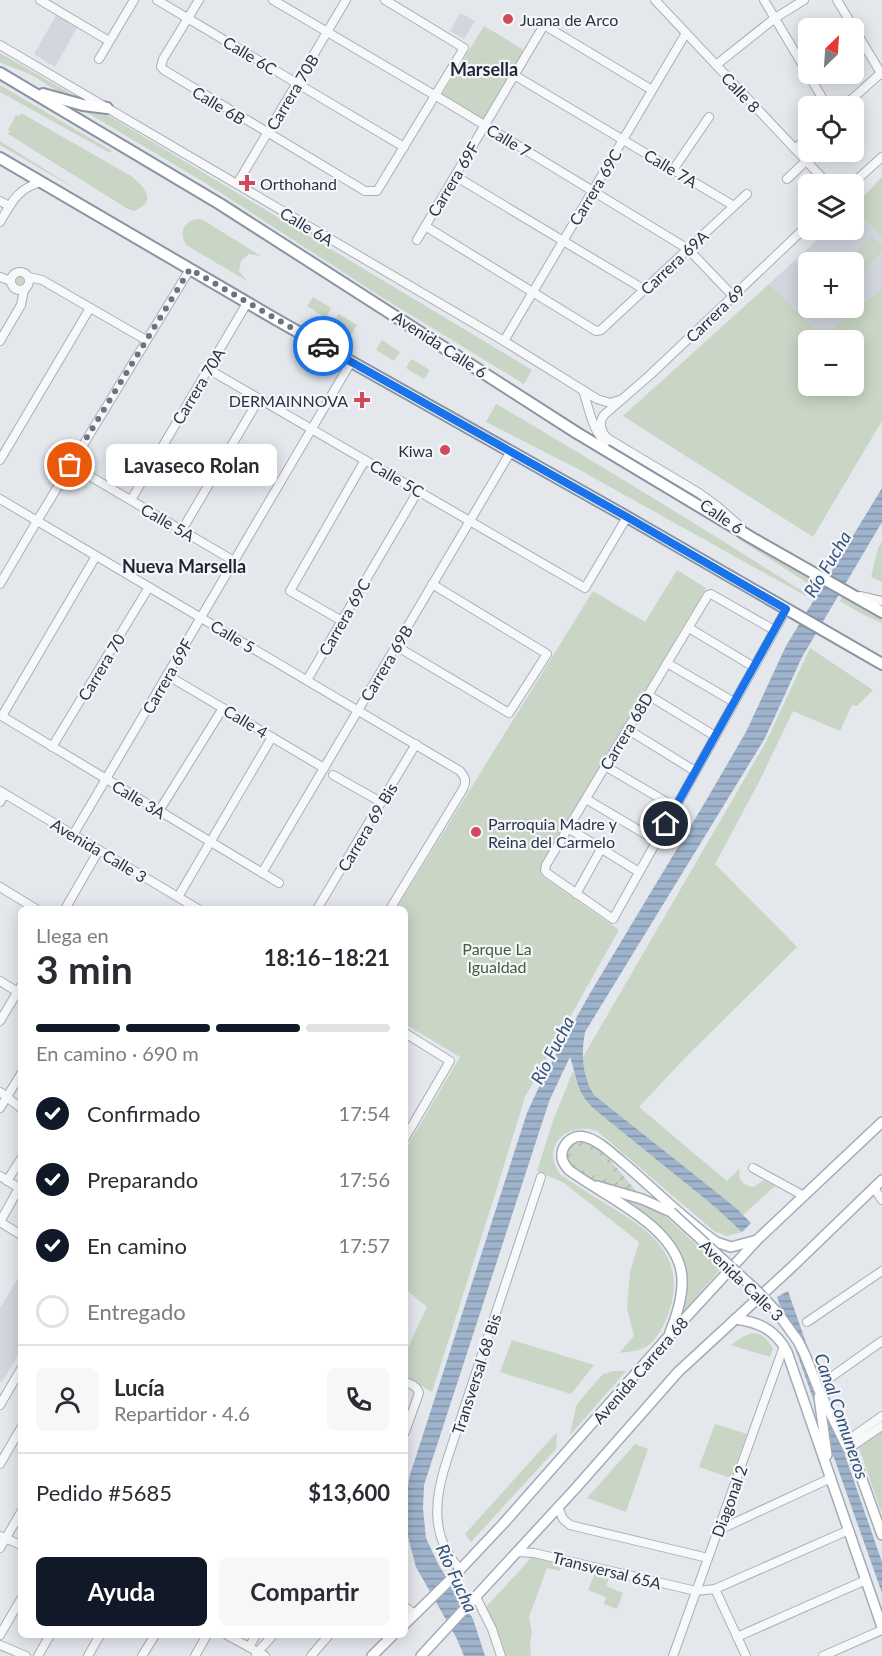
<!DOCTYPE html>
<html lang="es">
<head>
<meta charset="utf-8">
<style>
  :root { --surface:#fff; --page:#f7f7f7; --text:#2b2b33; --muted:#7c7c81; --line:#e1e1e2; --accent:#111827 }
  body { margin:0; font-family:Lato,sans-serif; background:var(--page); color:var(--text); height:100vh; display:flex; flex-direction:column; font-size:22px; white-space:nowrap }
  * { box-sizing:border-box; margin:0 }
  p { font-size:20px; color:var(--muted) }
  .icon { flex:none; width:33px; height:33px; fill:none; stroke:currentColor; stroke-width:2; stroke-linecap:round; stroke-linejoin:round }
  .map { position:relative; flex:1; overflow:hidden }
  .drawer { position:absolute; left:18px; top:906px; width:390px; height:732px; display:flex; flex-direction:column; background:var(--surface); border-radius:9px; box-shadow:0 3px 15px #0003 }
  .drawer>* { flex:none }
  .needle { width:39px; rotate:25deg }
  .buttons { position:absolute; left:798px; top:18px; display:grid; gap:12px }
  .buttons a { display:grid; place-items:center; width:66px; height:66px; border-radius:9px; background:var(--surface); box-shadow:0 3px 15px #0003; font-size:30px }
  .pin { position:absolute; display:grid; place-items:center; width:51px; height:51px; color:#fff; margin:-26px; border:3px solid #fff; border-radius:50%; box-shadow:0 2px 6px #0007 }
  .courier { position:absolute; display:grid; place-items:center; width:60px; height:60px; margin:-30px; border:4px solid #1a73e8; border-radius:50%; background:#fff; color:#222; box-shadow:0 2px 8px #0007 }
  .bubble { position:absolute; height:42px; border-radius:9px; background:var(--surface); box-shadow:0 3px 15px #0003; font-size:20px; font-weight:700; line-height:42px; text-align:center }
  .summary em { font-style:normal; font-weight:700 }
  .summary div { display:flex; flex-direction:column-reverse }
  .summary { display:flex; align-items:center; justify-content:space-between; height:102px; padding:0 18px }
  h1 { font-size:39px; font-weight:700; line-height:45px }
  .bar { display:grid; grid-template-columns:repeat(4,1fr); gap:9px 6px; align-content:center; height:72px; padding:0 18px }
  .bar i { height:8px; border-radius:4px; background:var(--line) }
  .bar .current { background:var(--accent) }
  .bar p { grid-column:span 4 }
  .line { display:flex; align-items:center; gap:15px; padding:0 18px; border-top:2px solid var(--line) }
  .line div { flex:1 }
  .round { display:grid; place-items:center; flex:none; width:63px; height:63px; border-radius:9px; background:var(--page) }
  ol { padding:0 18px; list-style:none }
  li { display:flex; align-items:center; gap:18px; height:66px }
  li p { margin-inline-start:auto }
  li .icon { padding:6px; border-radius:50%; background:var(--accent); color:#fff; stroke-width:4 }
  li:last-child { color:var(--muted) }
  li i { width:33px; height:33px; border:3px solid var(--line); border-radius:50% }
  .cta { display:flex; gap:12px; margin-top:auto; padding:12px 18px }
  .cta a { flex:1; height:69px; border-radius:9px; background:var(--accent); color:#fff; font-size:24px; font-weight:700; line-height:69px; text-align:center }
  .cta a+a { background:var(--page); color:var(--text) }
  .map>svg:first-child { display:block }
  .built { fill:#d2d6de; fill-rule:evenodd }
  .green { fill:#c9d6c5; fill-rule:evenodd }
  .garden { fill:url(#garden-furrows); fill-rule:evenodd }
  .water { fill:url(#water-rules) }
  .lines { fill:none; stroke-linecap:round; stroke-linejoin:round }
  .minor-casing { stroke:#a9aeb7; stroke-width:10 }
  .major-casing { stroke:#a3abb8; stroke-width:12 }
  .highway-casing { stroke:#8b94a3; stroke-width:14 }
  .minor { stroke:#f7f8fa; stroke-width:8 }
  .major { stroke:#fff; stroke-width:9 }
  .highway { stroke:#fff; stroke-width:10 }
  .major-bridge-casing { stroke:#a3abb8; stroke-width:12; stroke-linecap:butt }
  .major-bridge { stroke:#fff; stroke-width:9 }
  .done { stroke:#6c737f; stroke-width:6; stroke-dasharray:0 10.8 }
  .route { stroke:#1a73e8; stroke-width:8 }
  .poi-dot { fill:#d1495b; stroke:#f4f6f9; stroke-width:2 }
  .labels { text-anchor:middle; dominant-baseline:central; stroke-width:4.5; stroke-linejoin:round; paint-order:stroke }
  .poi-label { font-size:16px; fill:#2b3445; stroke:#f4f6f9; text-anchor:start }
  .street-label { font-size:16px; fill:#2b3445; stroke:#f4f6f9 }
  .park-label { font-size:16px; fill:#3f6138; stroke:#f4f6f9 }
  .neighbourhood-label { font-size:18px; font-weight:bold; fill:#1d2536; stroke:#f4f6f9 }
  .water-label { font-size:18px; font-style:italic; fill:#34527a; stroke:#f4f6f9 }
</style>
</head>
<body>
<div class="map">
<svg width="882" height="1656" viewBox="0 0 882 1656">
  <defs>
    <pattern id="garden-furrows" width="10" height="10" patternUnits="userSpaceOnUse" patternTransform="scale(1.5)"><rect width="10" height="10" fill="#c9d6c5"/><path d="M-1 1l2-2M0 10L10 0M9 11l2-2" fill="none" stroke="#adb8ab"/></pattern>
    <pattern id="water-rules" width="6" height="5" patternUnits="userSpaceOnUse" patternTransform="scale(1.5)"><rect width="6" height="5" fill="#9fb4cc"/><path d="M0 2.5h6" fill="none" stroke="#8293a7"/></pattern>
  </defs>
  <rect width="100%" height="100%" fill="#e4e7ec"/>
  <g class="built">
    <path d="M 460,13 L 475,21 L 464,39 L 450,31 Z"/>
    <path d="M 57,14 L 78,26 L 55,67 L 34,54 Z"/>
    <path d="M 854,207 L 882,239 L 882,288 L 823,337 L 769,284 L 828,230 L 854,230 ZM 808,262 L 854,262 L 854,308 L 808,308 Z"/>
    <path d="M 21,1273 L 21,1350 L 2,1382 L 0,1381 L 0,1308 Z"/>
  </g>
  <g class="green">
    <path d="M 484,26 L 524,50 L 483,119 L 442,95 Z"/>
    <path d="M 0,53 L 82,100 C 61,97 46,82 27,73 C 18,69 9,67 0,62 Z"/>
    <path d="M 0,85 L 112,151 L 110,153 L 0,92 Z"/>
    <path d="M 81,109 L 101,111 L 532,370 L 524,384 L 383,298 L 207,184 Z"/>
    <path d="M 21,113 L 131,176 C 145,187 158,202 134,211 L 128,209 L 8,134 L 10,131 L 8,130 L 16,115 L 19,116 Z"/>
    <path d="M 0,141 L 84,194 L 0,145 Z"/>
    <path d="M 882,177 L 882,239 L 854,206 Z"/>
    <path d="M 198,219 L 203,220 L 261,256 L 249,254 L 241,261 L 239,271 L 247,281 L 186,245 C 179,233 183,221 198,219 Z"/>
    <path d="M 872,236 L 882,246 L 882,252 L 861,272 L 849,258 Z"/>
    <circle cx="20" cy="281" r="7"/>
    <path d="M 769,284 L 823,337 L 882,288 L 882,421 L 813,537 L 623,416 ZM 808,340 L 854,340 L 854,386 L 808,386 Z"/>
    <path d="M 313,297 L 331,308 L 326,318 L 307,306 Z"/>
    <path d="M 339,314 L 357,325 L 352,334 L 333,323 Z"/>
    <path d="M 382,340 L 400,352 L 394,361 L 376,350 Z"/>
    <path d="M 411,359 L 430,370 L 424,379 L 406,368 Z"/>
    <path d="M 496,404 C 601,465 704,529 807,594 L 806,596 L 576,468 L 486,422 Z"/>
    <path d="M 738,536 L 814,581 L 812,586 L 737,538 Z"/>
    <path d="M 882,541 L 882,582 L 871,577 L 878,548 Z"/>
    <path d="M 677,570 L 706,588 L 547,855 L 540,871 L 542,876 L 619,930 L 525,1097 L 493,1201 L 432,1392 L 405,1377 L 405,1354 L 427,1307 L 405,1289 L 405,1150 L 460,1057 L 405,1024 L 405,909 L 396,909 L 593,591 L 645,622 Z"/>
    <path d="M 842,597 L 882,620 L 882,623 L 862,614 L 840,601 Z"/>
    <path d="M 810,648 L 873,690 L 857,706 L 852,705 L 840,731 L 793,711 L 760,780 L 715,864 L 797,947 L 684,1059 L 639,1107 L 727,1181 L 740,1168 C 737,1180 743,1186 754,1187 L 763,1180 L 775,1186 L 743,1215 L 594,1095 C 587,1082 583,1071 583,1057 L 766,742 Z"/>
    <path d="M 573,1071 C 578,1086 582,1098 594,1109 L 715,1207 L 742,1232 L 727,1236 L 714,1231 L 597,1131 C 567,1121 539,1147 561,1175 C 577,1185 592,1196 608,1205 C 649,1230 686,1254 670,1309 C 666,1322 657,1340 646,1347 C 639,1351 626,1352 619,1353 L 634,1336 L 627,1308 L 630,1272 L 639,1242 L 564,1183 L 537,1171 L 553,1121 Z"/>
    <path d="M 577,1146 C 597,1145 611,1169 623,1183 C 610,1180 552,1168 577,1146 Z"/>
    <path d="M 614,1194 L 651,1207 L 664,1215 L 721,1268 L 680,1316 C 683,1294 688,1277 679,1256 Z"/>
    <path d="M 753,1333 C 763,1334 769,1340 773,1349 L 770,1357 L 731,1345 L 742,1337 Z"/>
    <path d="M 512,1340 L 594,1365 L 571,1394 L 500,1372 Z"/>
    <path d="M 614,1371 L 626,1371 L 570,1435 L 576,1406 L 582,1398 L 603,1374 Z"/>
    <path d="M 715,1424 L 747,1434 L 731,1478 L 699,1467 Z"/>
    <path d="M 557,1432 L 556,1449 L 471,1542 L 465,1534 Z"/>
    <path d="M 882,1432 L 882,1514 L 859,1448 Z"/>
    <path d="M 635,1444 L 648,1449 L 626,1512 L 587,1498 Z"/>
    <path d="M 532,1557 L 562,1565 L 560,1571 L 547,1568 L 529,1617 L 532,1633 L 530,1643 L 531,1656 L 506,1656 L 502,1642 L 486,1607 Z"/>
    <path d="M 598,1566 L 612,1570 L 606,1586 L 623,1593 L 617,1609 L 604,1604 L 606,1597 L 588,1590 Z"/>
  </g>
  <path class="garden" d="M 581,1140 L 595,1146 L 603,1152 L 638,1193 L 583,1176 C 567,1167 561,1160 571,1143 ZM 577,1146 C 596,1145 612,1168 622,1183 C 609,1179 552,1168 577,1146 Z"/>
  <g class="water">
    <path d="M 882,488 L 882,522 L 802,657 L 765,738 L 585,1032 C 581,1055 582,1075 594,1095 L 736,1208 L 751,1223 L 742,1232 L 715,1207 L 594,1109 C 576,1092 577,1078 570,1057 L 550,1099 L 543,1120 L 424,1485 L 423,1509 L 426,1538 L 438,1564 L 473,1619 L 485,1656 L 464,1656 L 457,1639 L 416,1567 L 408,1537 L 405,1511 L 409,1478 L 527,1113 L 544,1076 L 589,995 L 707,799 L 746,732 L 786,646 Z"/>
    <path d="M 788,1291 L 882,1562 L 882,1593 L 777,1297 Z"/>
  </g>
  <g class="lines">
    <g class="minor-casing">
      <g id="minor">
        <path d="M 40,0 L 109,41"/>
        <path d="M 157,0 L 404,147"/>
        <path d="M 199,0 L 163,59 L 161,67 L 164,70 L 365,191 L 377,191 L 464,48 L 385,0"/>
        <path d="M 273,0 L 453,106 L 688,249 L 733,296"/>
        <path d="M 655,0 L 828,184"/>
        <path d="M 764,0 L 827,106"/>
        <path d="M 837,0 L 882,75"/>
        <path d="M 0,45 L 504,341 L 597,399 L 610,403 L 620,400"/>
        <path d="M 99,59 L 134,0"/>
        <path d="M 716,65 L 775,18 L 804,0"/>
        <path d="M 514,75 L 734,206"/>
        <path d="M 844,106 L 881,73"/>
        <path d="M 795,149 L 808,137"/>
        <path d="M 673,170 L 709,117"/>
        <path d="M 455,176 L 645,290"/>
        <path d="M 787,179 L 806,161"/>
        <path d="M 237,184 L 346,0"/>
        <path d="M 852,184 L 882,157"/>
        <path d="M 0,201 L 9,206"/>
        <path d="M 0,222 C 12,202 17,189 41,182"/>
        <path d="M 425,226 L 596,331 L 601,330 L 747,194"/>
        <path d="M 417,240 L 544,25 L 652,90"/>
        <circle cx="20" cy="281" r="9"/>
        <path d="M 0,277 L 11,281"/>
        <path d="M 29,277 L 42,280 L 146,340"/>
        <path d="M 0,341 L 21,305 L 24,290"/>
        <path d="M 504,341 L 686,33"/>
        <path d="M 208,369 L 585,588 L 627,517"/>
        <path d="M 583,390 C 588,405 593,434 606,442"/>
        <path d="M 0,460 L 90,308"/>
        <path d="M 71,465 L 234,561"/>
        <path d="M 0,499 L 460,771 C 465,777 467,781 463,789 L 390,909"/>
        <path d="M 131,500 L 247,303"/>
        <path d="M 741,527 L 717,506 L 699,493 L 607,438 C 601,431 598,423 604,415 L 650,375 L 808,225"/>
        <path d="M 182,530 L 259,399"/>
        <path d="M 0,584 L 37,521 L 190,269"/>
        <path d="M 860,596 L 882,601"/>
        <path d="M 342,621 L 290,591 L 365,460"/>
        <path d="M 689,628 L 754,667"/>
        <path d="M 774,630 L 711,594 L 708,595 L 546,865 L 545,870 L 547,873 L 613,919 L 786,610"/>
        <path d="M 396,646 L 509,713 L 547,654 L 432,584"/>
        <path d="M 667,663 L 734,702"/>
        <path d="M 167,675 L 324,768"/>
        <path d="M 307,680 L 418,491"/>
        <path d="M 648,695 L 715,736"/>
        <path d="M 0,715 L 279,883"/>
        <path d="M 2,716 L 96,556"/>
        <path d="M 627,729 L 695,771"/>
        <path d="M 52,747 L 149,587"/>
        <path d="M 605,766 L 675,807"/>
        <path d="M 333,775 L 381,802"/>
        <path d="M 0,791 L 198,909"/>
        <path d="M 586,799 L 657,841"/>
        <path d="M 0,802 L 5,794"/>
        <path d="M 159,811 L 223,708"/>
        <path d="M 568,828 L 639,872"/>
        <path d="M 73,835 L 351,362"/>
        <path d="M 262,873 L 510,453"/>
        <path d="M 0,887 L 36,909"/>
        <path d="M 576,894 L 601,849"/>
        <path d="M 178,897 L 272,737"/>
        <path d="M 65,909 L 99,850"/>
        <path d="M 317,909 L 416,744"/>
        <path d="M 0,981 L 21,994"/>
        <path d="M 0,1021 L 21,986"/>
        <path d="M 405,1033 L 450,1061 L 405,1138"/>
        <path d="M 0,1092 L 21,1108"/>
        <path d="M 0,1108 L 21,1074"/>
        <path d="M 753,1168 L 804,1196"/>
        <path d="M 0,1176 L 19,1188 L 0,1222 L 21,1235"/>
        <path d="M 7,1181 L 21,1159"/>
        <path d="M 874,1188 L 882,1200"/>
        <path d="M 807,1322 L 882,1271"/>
        <path d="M 827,1380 L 882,1341"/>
        <path d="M 405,1382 C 411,1384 417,1386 419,1393 L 405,1432"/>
        <path d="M 0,1405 L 21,1369"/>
        <path d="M 848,1440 L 882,1416"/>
        <path d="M 851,1447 L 882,1426"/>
        <path d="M 0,1464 L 21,1428"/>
        <path d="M 558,1507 L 563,1519 L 570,1525 L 708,1558"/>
        <path d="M 719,1530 L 831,1478"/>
        <path d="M 0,1536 L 21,1545"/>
        <path d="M 0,1548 L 21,1512"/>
        <path d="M 517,1552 L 534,1553 L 696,1591 L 715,1589 L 849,1530"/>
        <path d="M 460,1569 C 430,1537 434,1499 447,1460 L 541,1177"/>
        <path d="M 715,1589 L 746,1656"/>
        <path d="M 476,1597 L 492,1629 L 501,1656"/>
        <path d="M 405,1607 L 415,1614"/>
        <path d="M 0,1635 L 21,1599"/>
        <path d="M 227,1635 L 265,1656"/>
        <path d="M 737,1637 L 866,1580"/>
        <path d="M 0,1645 L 26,1656"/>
        <path d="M 249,1647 L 256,1635"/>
        <path d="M 256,1654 L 273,1635"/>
        <path d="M 38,1656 L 50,1635"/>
        <path d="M 88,1656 L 100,1635"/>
        <path d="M 142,1656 L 155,1635"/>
        <path d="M 195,1656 L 207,1635"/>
        <path d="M 311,1656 L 329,1635"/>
        <path d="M 673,1656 L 784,1346"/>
        <path d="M 823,1656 L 882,1630"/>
      </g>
    </g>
    <g class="major-casing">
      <g id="major">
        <path d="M 597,1186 L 642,1199 L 671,1212"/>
        <path d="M 735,1319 C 759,1322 776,1330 787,1352 L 882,1627"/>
        <path d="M 670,1332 C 677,1315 683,1297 682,1278 C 679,1227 605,1197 569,1170 C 563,1163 560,1158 563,1149 C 567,1140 576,1134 585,1137 C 598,1140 610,1152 620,1160 C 652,1187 682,1218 716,1242 L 731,1247 L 757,1240"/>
        <path d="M 818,1388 L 848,1449"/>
        <path d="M 819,1397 L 827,1455"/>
        <path d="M 848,1440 L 882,1535"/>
        <path d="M 405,1624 L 455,1575 L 503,1524 L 668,1337 L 758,1239 L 882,1122"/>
        <path d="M 372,1656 L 393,1635"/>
        <path d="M 421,1656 L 575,1489 L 678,1372 L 793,1266 L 882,1180"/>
      </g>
    </g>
    <g class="highway-casing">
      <g id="highway">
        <path d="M 0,73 L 220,204 L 577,433 L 752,538 L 882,612"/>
        <path d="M 43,94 L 83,105 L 107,108"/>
        <path d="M 0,158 L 277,320 L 627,517 L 882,664"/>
      </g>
    </g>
    <use href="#minor" class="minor"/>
    <use href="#major" class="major"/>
    <use href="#highway" class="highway"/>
    <g class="major-bridge-casing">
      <path id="major-bridge" d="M 671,1212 L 756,1290 L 777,1312 L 798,1341 L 805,1355 L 818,1388"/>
    </g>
    <use href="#major-bridge" class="major-bridge"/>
  </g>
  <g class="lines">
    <path class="done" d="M 70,465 L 190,269 L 323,346"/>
    <path class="route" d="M 323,346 L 627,517 L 786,609 L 666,824"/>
  </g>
  <g class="poi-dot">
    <circle cx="508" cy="19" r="6"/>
    <path d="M244 174h6v6h6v6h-6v6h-6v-6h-6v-6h6z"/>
    <path d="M359 391h6v6h6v6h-6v6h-6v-6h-6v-6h6z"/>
    <circle cx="445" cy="450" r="6"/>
    <circle cx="476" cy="832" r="6"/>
  </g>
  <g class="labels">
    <g class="poi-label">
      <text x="520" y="19">Juana de Arco</text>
      <text x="260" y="183">Orthohand</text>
      <text x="348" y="400" text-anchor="end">DERMAINNOVA</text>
      <text x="433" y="450" text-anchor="end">Kiwa</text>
      <text x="488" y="823">Parroquia Madre y<tspan x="488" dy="18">Reina del Carmelo</tspan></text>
    </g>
    <g class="street-label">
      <text transform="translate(250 55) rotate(31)">Calle 6C</text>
      <text transform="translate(292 92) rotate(-59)">Carrera 70B</text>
      <text transform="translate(741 92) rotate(47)">Calle 8</text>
      <text transform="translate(219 105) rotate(31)">Calle 6B</text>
      <text transform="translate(509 140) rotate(31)">Calle 7</text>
      <text transform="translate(671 168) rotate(31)">Calle 7A</text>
      <text transform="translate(453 179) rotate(-59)">Carrera 69F</text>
      <text transform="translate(595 187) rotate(-59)">Carrera 69C</text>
      <text transform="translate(307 226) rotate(31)">Calle 6A</text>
      <text transform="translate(674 262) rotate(-43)">Carrera 69A</text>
      <text transform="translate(715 313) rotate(-44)">Carrera 69</text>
      <text transform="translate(440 344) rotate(33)">Avenida Calle 6</text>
      <text transform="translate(198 386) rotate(-59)">Carrera 70A</text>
      <text transform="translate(397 478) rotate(30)">Calle 5C</text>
      <text transform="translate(722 516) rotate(35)">Calle 6</text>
      <text transform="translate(168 522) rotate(30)">Calle 5A</text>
      <text transform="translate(344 617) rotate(-60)">Carrera 69C</text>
      <text transform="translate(233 636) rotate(31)">Calle 5</text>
      <text transform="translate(386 663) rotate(-59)">Carrera 69B</text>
      <text transform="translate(101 667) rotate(-59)">Carrera 70</text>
      <text transform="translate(167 676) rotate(-60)">Carrera 69F</text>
      <text transform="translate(246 721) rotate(31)">Calle 4</text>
      <text transform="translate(626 731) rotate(-59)">Carrera 68D</text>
      <text transform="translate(139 799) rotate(31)">Calle 3A</text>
      <text transform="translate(367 827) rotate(-59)">Carrera 69 Bis</text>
      <text transform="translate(99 850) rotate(31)">Avenida Calle 3</text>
      <text transform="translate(742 1280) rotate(44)">Avenida Calle 3</text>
      <text transform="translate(640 1370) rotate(-49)">Avenida Carrera 68</text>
      <text transform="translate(476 1374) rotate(-72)">Transversal 68 Bis</text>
      <text transform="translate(729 1501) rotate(-70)">Diagonal 2</text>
      <text transform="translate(607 1570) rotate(14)">Transversal 65A</text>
    </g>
    <g class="park-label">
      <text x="497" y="948">Parque La<tspan x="497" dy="18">Igualdad</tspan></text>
    </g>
    <g class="neighbourhood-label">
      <text x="484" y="69">Marsella</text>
      <text x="184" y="566">Nueva Marsella</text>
    </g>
    <g class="water-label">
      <text transform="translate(827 564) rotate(-59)">Río Fucha</text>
      <text transform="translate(552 1050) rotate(-63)">Río Fucha</text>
      <text transform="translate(842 1416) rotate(71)">Canal Comuneros</text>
      <text transform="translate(457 1578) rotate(65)">Río Fucha</text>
    </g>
  </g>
</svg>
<div class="buttons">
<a><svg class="needle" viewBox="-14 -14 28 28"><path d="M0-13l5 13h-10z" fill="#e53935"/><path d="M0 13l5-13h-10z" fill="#7c7c81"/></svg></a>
<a><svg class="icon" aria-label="locate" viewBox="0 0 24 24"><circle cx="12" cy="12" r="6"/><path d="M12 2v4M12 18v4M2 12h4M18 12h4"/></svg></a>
<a><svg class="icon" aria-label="layers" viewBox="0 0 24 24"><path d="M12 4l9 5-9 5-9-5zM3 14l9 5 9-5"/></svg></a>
<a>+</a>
<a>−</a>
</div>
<div class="pin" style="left:70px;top:465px;background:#ea580c"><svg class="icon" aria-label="bag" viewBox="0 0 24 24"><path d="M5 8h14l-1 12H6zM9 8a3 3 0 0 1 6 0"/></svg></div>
<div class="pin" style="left:666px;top:824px;background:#1f2937"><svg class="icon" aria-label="home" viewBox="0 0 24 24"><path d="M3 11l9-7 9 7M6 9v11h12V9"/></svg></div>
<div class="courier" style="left:323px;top:346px"><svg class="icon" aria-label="car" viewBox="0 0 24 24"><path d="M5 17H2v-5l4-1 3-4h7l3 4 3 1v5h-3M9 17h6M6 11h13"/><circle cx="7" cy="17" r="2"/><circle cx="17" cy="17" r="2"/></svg></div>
<div class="bubble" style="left:106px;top:444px;width:171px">Lavaseco Rolan</div>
<section class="drawer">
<div class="summary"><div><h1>3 min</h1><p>Llega en</p></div><em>18:16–18:21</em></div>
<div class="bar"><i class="current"></i><i class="current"></i><i class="current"></i><i></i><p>En camino · 690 m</p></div>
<ol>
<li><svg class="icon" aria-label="check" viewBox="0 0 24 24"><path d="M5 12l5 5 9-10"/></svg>Confirmado<p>17:54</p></li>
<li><svg class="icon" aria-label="check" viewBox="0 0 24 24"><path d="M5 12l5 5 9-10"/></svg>Preparando<p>17:56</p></li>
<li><svg class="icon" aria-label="check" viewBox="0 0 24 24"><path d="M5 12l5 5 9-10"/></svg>En camino<p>17:57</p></li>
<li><i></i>Entregado</li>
</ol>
<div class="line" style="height:108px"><a class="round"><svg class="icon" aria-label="person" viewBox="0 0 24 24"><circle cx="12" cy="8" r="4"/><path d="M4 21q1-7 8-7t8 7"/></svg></a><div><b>Lucía</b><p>Repartidor · 4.6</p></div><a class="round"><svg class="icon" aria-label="phone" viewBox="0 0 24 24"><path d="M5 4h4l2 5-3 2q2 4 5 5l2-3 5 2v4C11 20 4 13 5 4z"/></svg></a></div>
<div class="line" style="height:78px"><div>Pedido #5685</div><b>$13,600</b></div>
<div class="cta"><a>Ayuda</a><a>Compartir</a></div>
</section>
</div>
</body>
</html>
